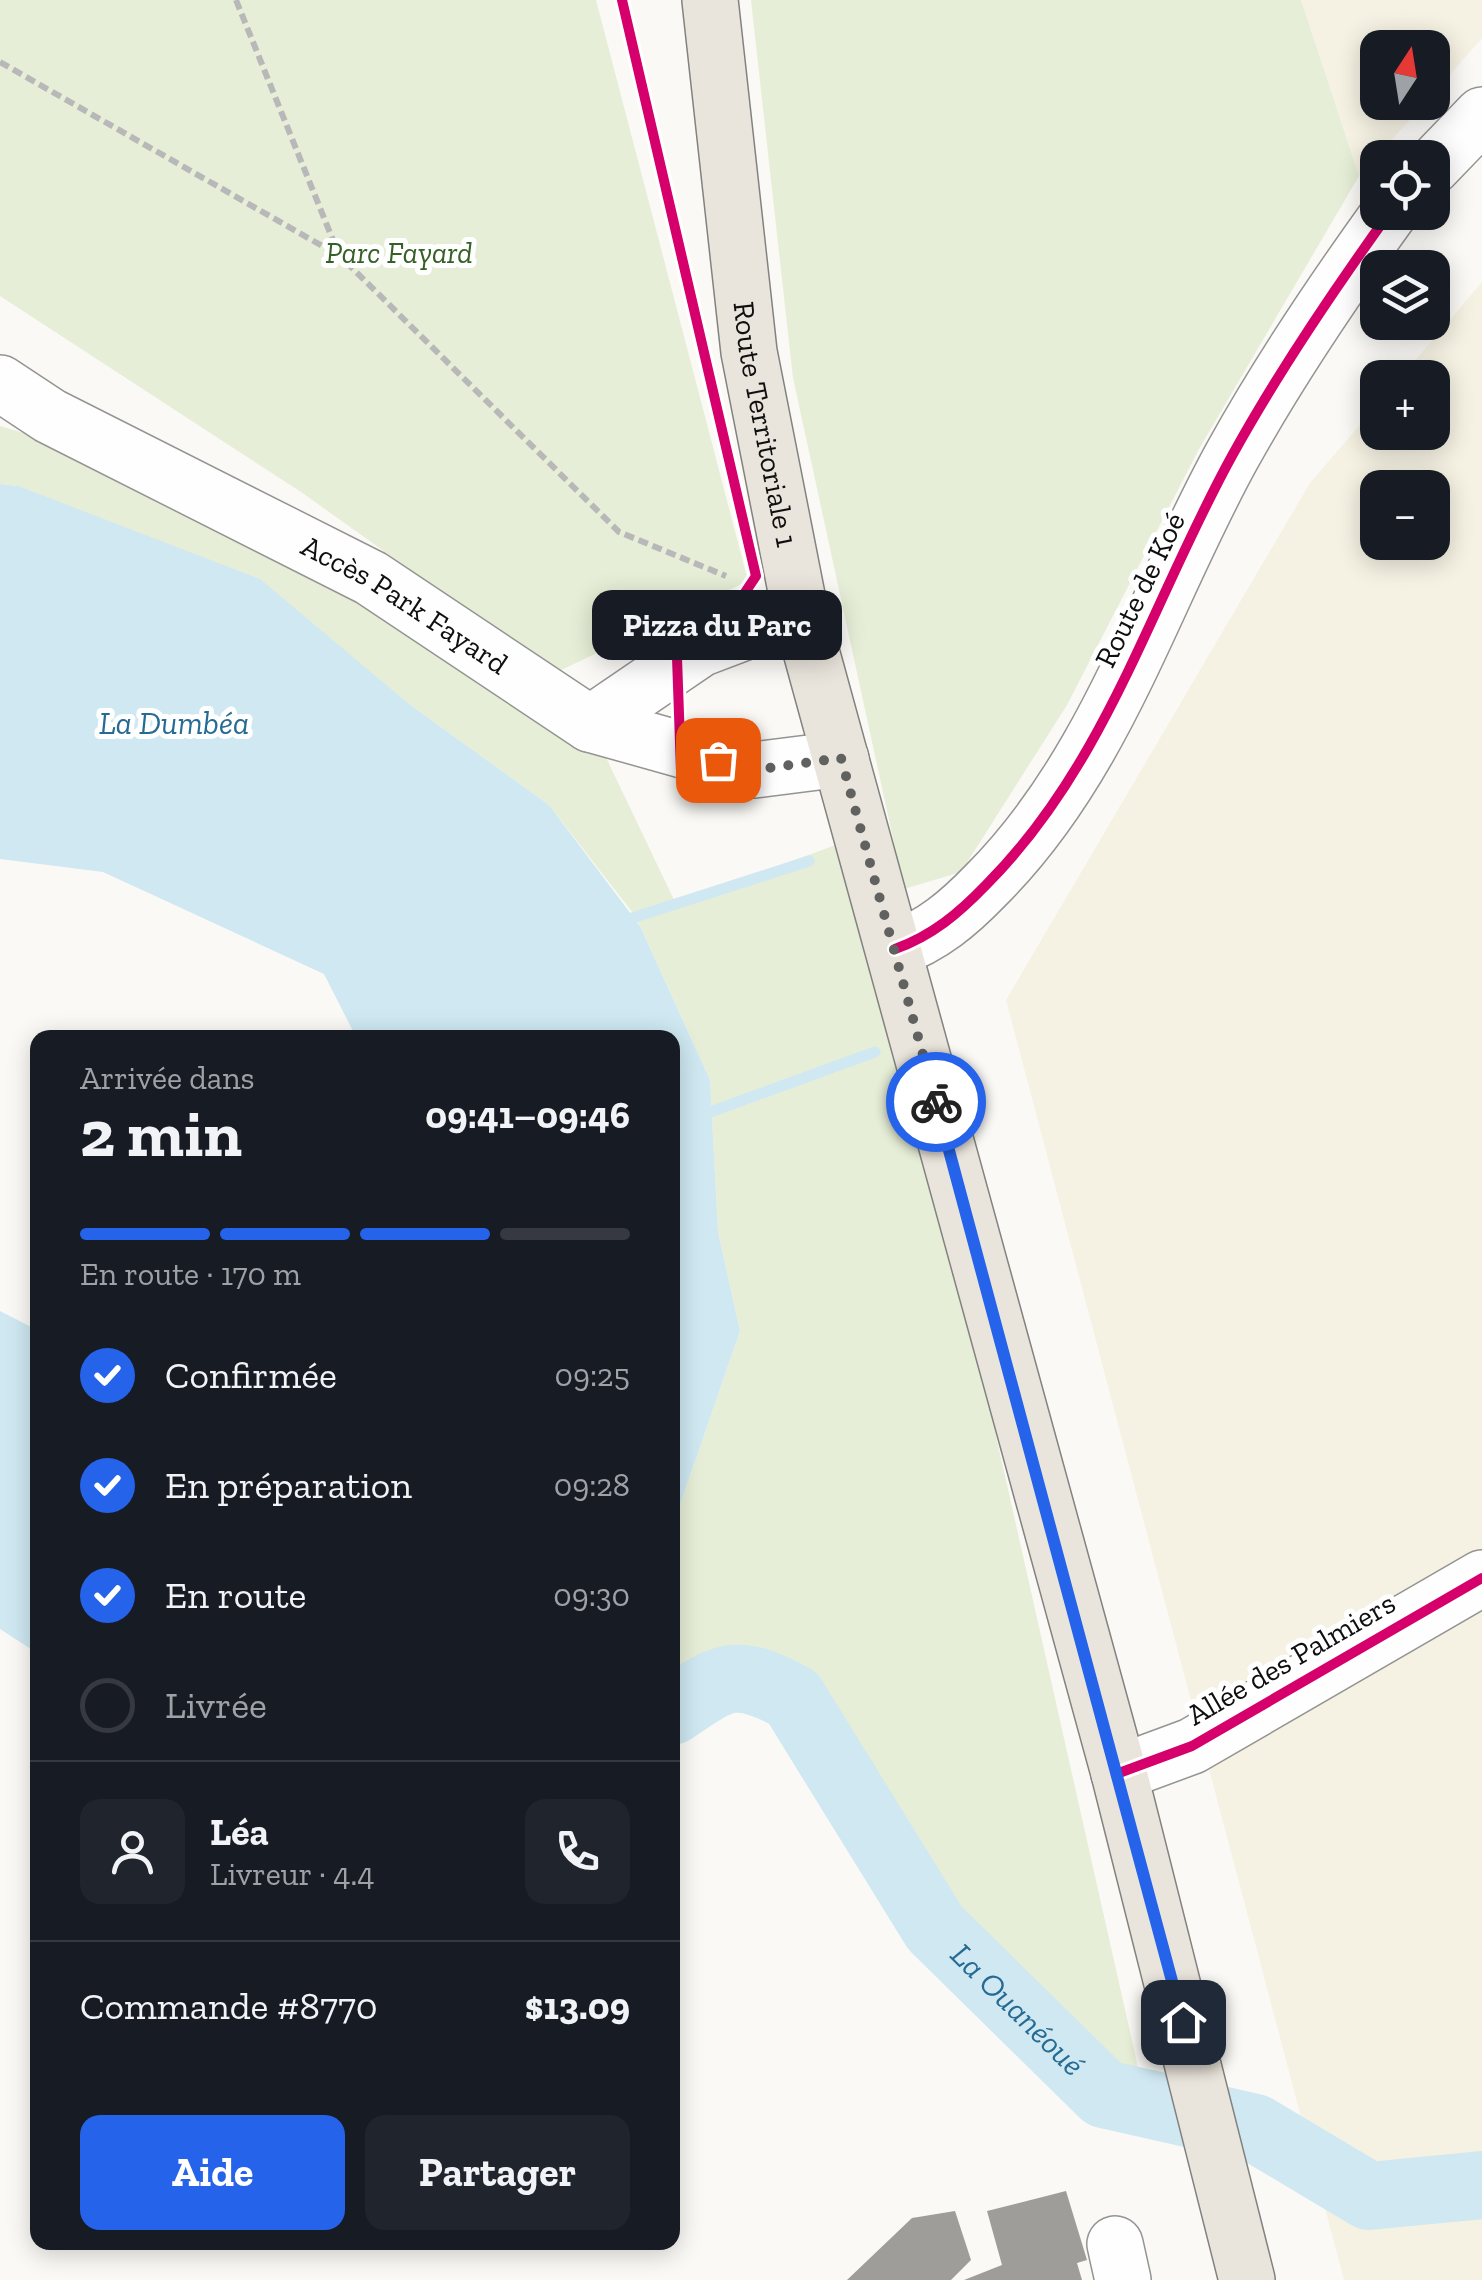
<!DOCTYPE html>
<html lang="fr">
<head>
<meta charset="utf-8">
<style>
  :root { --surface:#171b24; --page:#20242c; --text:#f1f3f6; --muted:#9ea1a6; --line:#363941; --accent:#2563eb }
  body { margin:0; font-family:"Zilla Slab",serif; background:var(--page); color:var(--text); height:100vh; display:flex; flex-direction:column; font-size:38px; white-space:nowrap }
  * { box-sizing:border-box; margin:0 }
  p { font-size:32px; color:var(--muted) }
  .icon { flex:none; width:55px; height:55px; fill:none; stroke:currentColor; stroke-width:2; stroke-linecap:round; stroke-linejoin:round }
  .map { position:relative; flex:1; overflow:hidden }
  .side { position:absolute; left:30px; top:1030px; width:650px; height:1220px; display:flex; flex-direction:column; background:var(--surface); border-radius:20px; box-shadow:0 5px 25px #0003 }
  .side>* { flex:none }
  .needle { width:65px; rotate:12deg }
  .buttons { position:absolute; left:1360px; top:30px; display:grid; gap:20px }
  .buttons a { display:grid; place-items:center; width:90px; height:90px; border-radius:20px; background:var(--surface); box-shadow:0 5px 25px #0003; font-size:50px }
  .pin { position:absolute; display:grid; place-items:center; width:85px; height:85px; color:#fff; margin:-42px; border-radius:20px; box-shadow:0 5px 15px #0006 }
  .courier { position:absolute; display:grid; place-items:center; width:100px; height:100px; margin:-50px; border:8px solid #2563eb; border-radius:50%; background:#fff; color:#222; box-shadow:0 2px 12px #0007 }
  .bubble { position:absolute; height:70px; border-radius:20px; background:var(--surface); box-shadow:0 5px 25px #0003; font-size:32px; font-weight:700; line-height:70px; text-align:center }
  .summary em { font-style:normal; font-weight:700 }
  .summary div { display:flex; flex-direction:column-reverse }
  .summary { display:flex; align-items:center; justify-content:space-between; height:170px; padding:0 50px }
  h1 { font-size:65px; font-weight:700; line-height:75px }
  .bar { display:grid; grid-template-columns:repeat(4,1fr); gap:15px 10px; align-content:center; height:120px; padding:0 50px }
  .bar i { height:12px; border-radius:8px; background:var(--line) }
  .bar .active { background:var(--accent) }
  .bar p { grid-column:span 4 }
  .line { display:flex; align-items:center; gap:25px; padding:0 50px; border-top:2px solid var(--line) }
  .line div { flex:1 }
  .round { display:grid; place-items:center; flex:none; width:105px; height:105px; border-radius:20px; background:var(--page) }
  ol { padding:0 50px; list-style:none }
  li { display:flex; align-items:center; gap:30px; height:110px }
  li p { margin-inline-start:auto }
  li .icon { padding:10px; border-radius:50%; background:var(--accent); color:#fff; stroke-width:4 }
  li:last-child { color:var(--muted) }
  li i { width:55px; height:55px; border:5px solid var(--line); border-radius:50% }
  .action { display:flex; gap:20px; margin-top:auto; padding:20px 50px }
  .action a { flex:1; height:115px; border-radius:20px; background:var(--accent); color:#fff; font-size:40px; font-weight:700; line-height:115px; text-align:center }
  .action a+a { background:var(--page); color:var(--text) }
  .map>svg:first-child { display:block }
  .farmland { fill:#f5f2e3; fill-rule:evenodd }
  .green { fill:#e6eed7 }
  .water { fill:#cfe8f2 }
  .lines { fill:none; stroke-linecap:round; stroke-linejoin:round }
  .stream { stroke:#cfe8f2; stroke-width:11 }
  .river { stroke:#cfe8f2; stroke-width:68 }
  .building { fill:#9e9d9a }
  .minor-casing { stroke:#959493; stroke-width:58 }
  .major-casing { stroke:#828280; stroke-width:58 }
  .path { stroke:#b9b8b8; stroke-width:6; stroke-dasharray:10 5; stroke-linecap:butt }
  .minor { stroke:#fefefe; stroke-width:55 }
  .major { stroke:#eae5dc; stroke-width:55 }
  .cycleway-casing { stroke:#fff; stroke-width:16 }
  .cycleway { stroke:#d6006c; stroke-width:10 }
  .done { stroke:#616160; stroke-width:10; stroke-dasharray:0 18 }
  .route { stroke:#2563eb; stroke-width:12 }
  .labels { text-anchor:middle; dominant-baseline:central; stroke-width:10; stroke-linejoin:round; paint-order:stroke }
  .park-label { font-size:30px; font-style:italic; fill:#366026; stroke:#fff }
  .street-label { font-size:30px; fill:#0f0f0f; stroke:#fff }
  .water-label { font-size:32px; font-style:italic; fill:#256b93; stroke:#fff }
</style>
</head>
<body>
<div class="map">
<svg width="1482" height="2280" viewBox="0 0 1482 2280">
  <rect width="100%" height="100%" fill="#faf9f5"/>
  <g class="farmland">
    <path d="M 1301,0 L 1482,0 L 1482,38 L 1433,94 L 1432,48 L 1378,48 L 1378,102 L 1425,103 L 1359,176 Z"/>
    <path d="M 1482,282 L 1482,2280 L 1344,2280 L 1006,1000 L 1310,483 L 1377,405 L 1378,432 L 1432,432 L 1432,378 L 1401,377 ZM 1378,488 L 1432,488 L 1432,542 L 1378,542 Z"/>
  </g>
  <g class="green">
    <path d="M 0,0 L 596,0 L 748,581 L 555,673 L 301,492 L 0,296 Z"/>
    <path d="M 751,0 L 1301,0 L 1359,176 L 1199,449 L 1067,705 L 961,872 L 904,889 L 793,378 Z"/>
    <path d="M 50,416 L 590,724 L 676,904 L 841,843 L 965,1298 L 1146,2103 L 1104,2094 L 935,1928 L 793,1698 C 740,1669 722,1677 673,1706 L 673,1525 L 740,1331 L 718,1232 L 710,1080 L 636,917 L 549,805 L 409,704 L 18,486 L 0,484 L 0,426 L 34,436 Z"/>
  </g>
  <g class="water">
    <path d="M 0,484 L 18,486 L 260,579 L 409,704 L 549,805 L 640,926 L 710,1080 L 718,1232 L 740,1331 L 673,1525 L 672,1038 L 356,1037 L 324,974 L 103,872 L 0,859 Z"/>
    <path d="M 0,1311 L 37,1330 L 37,1653 L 0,1629 Z"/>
  </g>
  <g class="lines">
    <g class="stream">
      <path d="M 623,921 L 809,861"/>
      <path d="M 672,1126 L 875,1052"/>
    </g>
    <path class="river" id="s1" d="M 672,1711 C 723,1676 735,1666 793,1698 L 935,1928 L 1104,2094 L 1255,2128 L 1369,2196 L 1482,2185"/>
  </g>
  <g class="building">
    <path d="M 1066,2191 L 1087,2260 L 1077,2263 L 1082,2280 L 964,2280 L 1002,2265 L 987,2211 Z"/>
    <path d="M 955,2211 L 971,2260 L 951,2280 L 847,2280 L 912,2218 Z"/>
  </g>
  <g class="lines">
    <g class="minor-casing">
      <g id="minor">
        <path d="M 1432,167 L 1482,115"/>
        <path id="s2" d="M 0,383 L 50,416 L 371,578 L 590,724 L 700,649 L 800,611"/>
        <path d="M 590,724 L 754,770 L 841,759"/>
        <path d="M 895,949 C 932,936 959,913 986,885 C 1107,764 1152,600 1233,454 C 1280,369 1333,291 1390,212"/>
        <path d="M 1119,1773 L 1192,1746 L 1482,1578"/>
        <path d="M 1115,2244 L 1123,2280"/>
      </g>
    </g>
    <g class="major-casing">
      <g id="major">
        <path id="s3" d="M 710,0 L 749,352 L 800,611 L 1119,1773 L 1247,2280"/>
      </g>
    </g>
    <g class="path">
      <path d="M 236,0 L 339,255 L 619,532 L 726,576"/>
      <path d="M 622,0 L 696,315"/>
      <path d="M 0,62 L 338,255"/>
    </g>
    <use href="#minor" class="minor"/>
    <use href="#major" class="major"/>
    <g class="cycleway-casing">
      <g id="cycleway">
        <path d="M 622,0 L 756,576 L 744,594 L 676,629 L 681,771"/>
        <path d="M 895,949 C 932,936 959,913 986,885 C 1107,764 1152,600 1233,454 C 1280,369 1333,291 1390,212"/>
        <path d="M 1119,1773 L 1192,1746 L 1482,1578"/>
      </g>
    </g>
    <use href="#cycleway" class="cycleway"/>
  </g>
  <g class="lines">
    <path class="done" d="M 718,760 L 754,770 L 841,758 L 936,1102"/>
    <path class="route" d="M 936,1102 L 1183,2022"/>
  </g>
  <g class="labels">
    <g class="park-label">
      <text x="399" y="253">Parc Fayard</text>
    </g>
    <g class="street-label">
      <text stroke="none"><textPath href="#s3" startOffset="428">Route Territoriale 1</textPath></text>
      <text transform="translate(1140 590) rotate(-64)">Route de Koé</text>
      <text stroke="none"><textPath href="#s2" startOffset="462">Accès Park Fayard</textPath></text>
      <text transform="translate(1291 1659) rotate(-30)">Allée des Palmiers</text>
    </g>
    <g class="water-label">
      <text x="174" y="723">La Dumbéa</text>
      <text stroke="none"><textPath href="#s1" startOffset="520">La Ouanéoué</textPath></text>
    </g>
  </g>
</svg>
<div class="buttons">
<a><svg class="needle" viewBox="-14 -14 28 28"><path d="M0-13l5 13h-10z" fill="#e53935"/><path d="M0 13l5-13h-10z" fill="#9ea1a6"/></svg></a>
<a><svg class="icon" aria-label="locate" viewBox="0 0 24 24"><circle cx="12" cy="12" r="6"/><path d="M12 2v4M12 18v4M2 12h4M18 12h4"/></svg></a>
<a><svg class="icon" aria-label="layers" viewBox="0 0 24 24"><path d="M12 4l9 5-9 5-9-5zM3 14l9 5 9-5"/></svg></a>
<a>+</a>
<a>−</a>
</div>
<div class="pin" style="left:718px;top:760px;background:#ea580c"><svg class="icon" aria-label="bag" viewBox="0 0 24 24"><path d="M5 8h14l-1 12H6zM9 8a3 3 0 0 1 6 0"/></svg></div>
<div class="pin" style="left:1183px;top:2022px;background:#1f2937"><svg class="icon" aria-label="home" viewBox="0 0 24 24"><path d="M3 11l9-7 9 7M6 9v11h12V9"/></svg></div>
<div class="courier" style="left:936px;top:1102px"><svg class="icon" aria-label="bike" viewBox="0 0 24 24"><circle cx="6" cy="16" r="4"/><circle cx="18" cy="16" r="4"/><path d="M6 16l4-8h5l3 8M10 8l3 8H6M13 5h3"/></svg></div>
<div class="bubble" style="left:592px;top:590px;width:250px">Pizza du Parc</div>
<section class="side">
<div class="summary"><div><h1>2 min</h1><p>Arrivée dans</p></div><em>09:41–09:46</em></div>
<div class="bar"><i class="active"></i><i class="active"></i><i class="active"></i><i></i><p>En route · 170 m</p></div>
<ol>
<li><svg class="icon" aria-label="check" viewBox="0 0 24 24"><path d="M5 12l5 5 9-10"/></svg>Confirmée<p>09:25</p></li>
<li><svg class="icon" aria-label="check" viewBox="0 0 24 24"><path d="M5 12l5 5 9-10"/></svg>En préparation<p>09:28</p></li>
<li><svg class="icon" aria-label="check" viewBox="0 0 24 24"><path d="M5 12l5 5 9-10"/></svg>En route<p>09:30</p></li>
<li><i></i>Livrée</li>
</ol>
<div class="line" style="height:180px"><a class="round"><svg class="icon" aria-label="person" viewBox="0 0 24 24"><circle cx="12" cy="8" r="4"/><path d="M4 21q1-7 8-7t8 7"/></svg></a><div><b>Léa</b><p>Livreur · 4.4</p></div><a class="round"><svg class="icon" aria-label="phone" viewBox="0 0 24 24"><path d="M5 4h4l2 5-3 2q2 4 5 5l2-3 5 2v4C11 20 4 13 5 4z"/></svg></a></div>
<div class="line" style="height:130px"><div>Commande #8770</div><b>$13.09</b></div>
<div class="action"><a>Aide</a><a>Partager</a></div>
</section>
</div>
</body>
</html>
